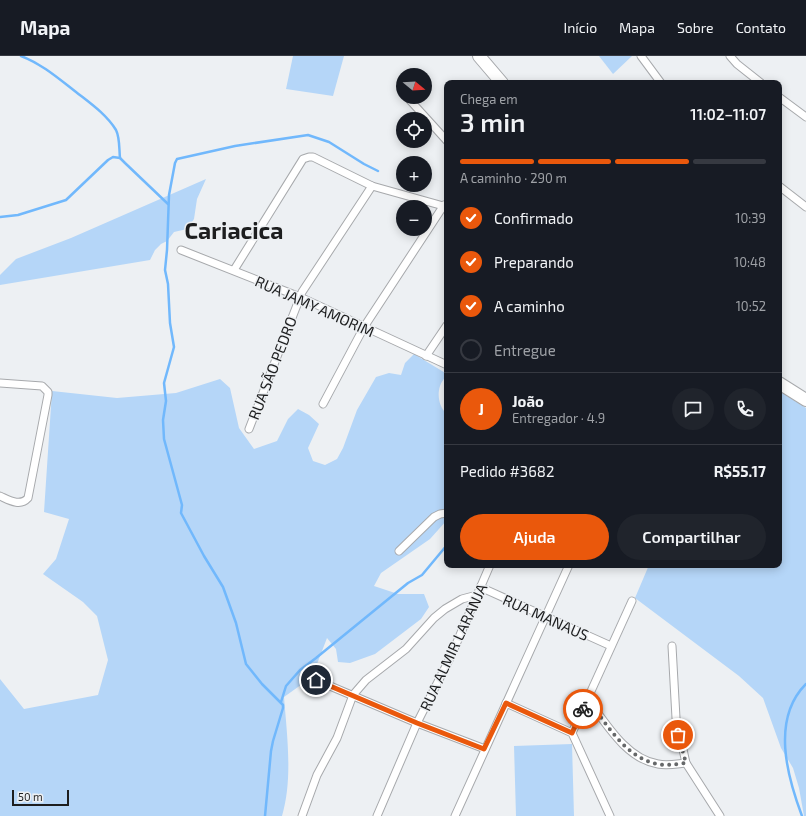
<!DOCTYPE html>
<html lang="pt">
<head>
<meta charset="utf-8">
<style>
  :root { --surface:#171b24; --page:#20242c; --text:#f1f3f6; --muted:#9ea1a6; --line:#363941; --accent:#ea580c }
  body { margin:0; font-family:"Exo 2",sans-serif; background:var(--page); color:var(--text); height:100vh; display:flex; flex-direction:column; font-size:15px; white-space:nowrap }
  * { box-sizing:border-box; margin:0 }
  p { font-size:13px; color:var(--muted) }
  .icon { flex:none; width:22px; height:22px; fill:none; stroke:currentColor; stroke-width:2; stroke-linecap:round; stroke-linejoin:round }
  .map { position:relative; flex:1; overflow:hidden }
  .details { position:absolute; left:444px; top:24px; width:338px; height:488px; display:flex; flex-direction:column; background:var(--surface); border-radius:8px; box-shadow:0 2px 10px #0003 }
  .details>* { flex:none }
  .needle { width:26px; rotate:108deg }
  .fabs { position:absolute; left:396px; top:12px; display:grid; gap:8px }
  .fabs a { display:grid; place-items:center; width:36px; height:36px; border-radius:50%; background:var(--surface); box-shadow:0 2px 10px #0003; font-size:20px }
  .scale { position:absolute; left:12px; bottom:10px; width:57px; box-sizing:border-box; padding-left:4px; border:2px solid #1d1e1f; border-top:0; font-size:11px; line-height:14px; white-space:nowrap; color:#1d1e1f; -webkit-text-stroke:3px #edf0f3; paint-order:stroke }
  .pin { position:absolute; display:grid; place-items:center; width:34px; height:34px; color:#fff; margin:-17px; border:2px solid #fff; border-radius:50%; box-shadow:0 1px 4px #0007 }
  .courier { position:absolute; display:grid; place-items:center; width:40px; height:40px; margin:-20px; border:3px solid #ea580c; border-radius:50%; background:#fff; color:#222; box-shadow:0 1px 5px #0007 }
  .headline em { font-style:normal; font-weight:600 }
  .headline div { display:flex; flex-direction:column-reverse }
  .headline { display:flex; align-items:center; justify-content:space-between; height:68px; padding:0 16px }
  h1 { font-size:26px; font-weight:600; line-height:30px }
  .bar { display:grid; grid-template-columns:repeat(4,1fr); gap:6px 4px; align-content:center; height:48px; padding:0 16px }
  .bar i { height:5px; border-radius:3px; background:var(--line) }
  .bar .selected { background:var(--accent) }
  .bar p { grid-column:span 4 }
  .line { display:flex; align-items:center; gap:10px; padding:0 16px; border-top:1px solid var(--line) }
  .line div { flex:1 }
  .round { display:grid; place-items:center; flex:none; width:42px; height:42px; border-radius:21px; background:var(--page) }
  ol { padding:0 16px; list-style:none }
  li { display:flex; align-items:center; gap:12px; height:44px }
  li p { margin-inline-start:auto }
  li .icon { padding:4px; border-radius:50%; background:var(--accent); color:#fff; stroke-width:4 }
  li:last-child { color:var(--muted) }
  li i { width:22px; height:22px; border:2px solid var(--line); border-radius:50% }
  .button { display:flex; gap:8px; margin-top:auto; padding:8px 16px }
  .button a { flex:1; height:46px; border-radius:24px; background:var(--accent); color:#fff; font-size:16px; font-weight:600; line-height:46px; text-align:center }
  .button a+a { background:var(--page); color:var(--text) }
  header { display:flex; align-items:center; gap:24px; box-sizing:border-box; height:56px; padding:0 20px; background:var(--surface); border-bottom:1px solid var(--line) }
  header strong { font-size:19px }
  nav { display:flex; gap:22px; margin-inline-start:auto; font-size:14px }
  .map>svg:first-child { display:block }
  .green { fill:#b5d6f8 }
  .lines { fill:none; stroke-linecap:round; stroke-linejoin:round }
  .stream { stroke:#71b8fc; stroke-width:2.5 }
  .street-casing { stroke:#a7a9ac; stroke-width:9 }
  .primary-casing { stroke:#a7a9ac; stroke-width:14 }
  .street { stroke:#fff; stroke-width:7 }
  .primary { stroke:#fff; stroke-width:12 }
  .done { stroke:#666869; stroke-width:4; stroke-dasharray:0 7.2 }
  .route { stroke:#ea580c; stroke-width:5 }
  .labels { text-anchor:middle; dominant-baseline:central; stroke-width:3; stroke-linejoin:round; paint-order:stroke }
  .street-label { font-size:15px; fill:#1d1e1f; stroke:#edf0f3 }
  .town-label { font-size:23px; font-weight:bold; fill:#1d1e1f; stroke:#edf0f3 }
</style>
</head>
<body>
<header>
<strong>Mapa</strong>
<nav><a>Início</a><a>Mapa</a><a>Sobre</a><a>Contato</a></nav>
</header>
<div class="map">
<svg width="806" height="760" viewBox="0 0 806 760">
  <rect width="100%" height="100%" fill="#edf0f3"/>
  <g class="green">
    <path d="M 293,0 L 344,0 L 333,40 L 286,33 Z"/>
    <path d="M 599,0 L 632,0 L 613,18 Z"/>
    <path d="M 206,123 L 197,143 L 194,163 L 187,173 L 174,176 L 167,185 L 161,188 L 155,194 L 150,204 L 0,229 L 0,219 L 16,203 L 71,182 Z"/>
    <path d="M 414,298 L 447,318 C 445,322 441,326 440,330 C 437,339 439,352 447,358 L 447,464 L 430,483 L 381,517 L 374,530 L 398,538 L 424,538 L 429,551 L 421,563 L 375,598 L 350,607 L 338,606 L 336,593 L 327,582 L 312,621 L 284,641 C 287,679 293,723 282,760 L 0,760 L 0,623 L 24,653 L 98,639 L 108,604 L 97,560 L 83,546 L 43,518 L 56,503 L 69,463 L 44,456 L 52,335 L 117,342 L 176,337 L 220,323 L 230,332 L 239,372 L 254,393 L 277,385 L 288,363 L 298,353 L 309,359 L 319,368 L 308,392 L 313,405 L 325,409 L 337,403 L 343,392 L 357,354 L 376,321 L 389,317 L 401,319 L 405,307 Z"/>
    <path d="M 779,335 L 806,352 L 806,760 L 804,760 L 799,732 L 793,712 L 781,692 L 763,642 L 739,620 L 635,542 L 649,509 L 779,509 Z"/>
    <path d="M 572,688 L 574,760 L 516,760 L 514,690 Z"/>
  </g>
  <g class="lines">
    <g class="stream">
      <path d="M 21,0 C 42,8 58,22 76,36 C 90,47 106,58 116,74 C 120,82 119,93 120,102"/>
      <path d="M 0,161 L 18,159 L 66,144 L 108,104 L 113,101 L 120,102 L 125,107 L 168,148"/>
      <path d="M 281,646 L 286,630 L 300,614 L 316,602 L 408,527 L 422,519 L 447,489"/>
      <path d="M 265,760 L 271,695 L 273,685 L 283,652 L 283,649 L 262,628 L 246,608 L 236,567 L 223,531 L 204,500 L 181,457 L 182,449 L 164,383 L 163,364 L 166,345 L 164,327 L 174,291 L 170,267 L 168,228 L 165,214 L 167,194 L 169,139 L 175,107 L 177,103 L 235,90 L 308,79 L 329,86 L 364,108 L 378,115"/>
      <path d="M 802,760 C 787,720 771,663 806,628"/>
    </g>
    <g class="street-casing">
      <g id="street">
        <path d="M 641,0 L 661,27"/>
        <path d="M 730,0 L 737,8 L 761,27"/>
        <path d="M 407,41 L 447,85"/>
        <path d="M 779,41 L 806,61"/>
        <path d="M 779,130 L 806,151"/>
        <path d="M 181,194 L 300,241 L 447,309"/>
        <path d="M 234,214 L 303,103 L 309,101 L 313,101 L 372,130 L 447,151"/>
        <path d="M 426,300 L 447,269"/>
        <path d="M 0,327 L 42,330 L 48,336 L 48,339 L 28,442 C 20,451 9,444 0,440"/>
        <path d="M 323,348 L 364,271 L 444,149"/>
        <path d="M 249,373 L 302,236 L 372,130"/>
        <path d="M 399,495 L 434,461 L 440,458 L 447,457"/>
        <path d="M 480,531 L 611,590"/>
        <path d="M 672,590 L 676,662 L 686,707 L 720,760"/>
        <path d="M 316,624 L 417,667 L 485,693"/>
        <path d="M 587,642 C 605,666 626,703 658,708 C 667,710 676,708 686,707"/>
        <path d="M 506,647 L 572,677 L 610,760"/>
        <path d="M 572,677 L 632,545"/>
        <path d="M 302,760 L 317,719 L 337,682 L 353,639 L 366,624 L 406,593 L 434,562 L 445,553 L 462,543 L 477,539"/>
        <path d="M 377,760 L 417,667 L 451,600 L 490,509"/>
        <path d="M 455,760 L 569,509"/>
      </g>
    </g>
    <g class="primary-casing">
      <g id="primary">
        <path d="M 479,0 L 502,27"/>
        <path d="M 779,327 L 806,344"/>
      </g>
    </g>
    <use href="#street" class="street"/>
    <use href="#primary" class="primary"/>
  </g>
  <g class="lines">
    <path class="done" d="M 583,653 L 587,642 C 605,666 626,703 658,708 C 667,710 676,708 686,707 L 678,679"/>
    <path class="route" d="M 316,624 L 417,667 L 484,693 L 506,647 L 572,677 L 583,653"/>
  </g>
  <g class="labels">
    <g class="street-label">
      <text transform="translate(315 250) rotate(24)">RUA JAMY AMORIM</text>
      <text transform="translate(272 312) rotate(-69)">RUA SÃO PEDRO</text>
      <text transform="translate(546 561) rotate(24)">RUA MANAUS</text>
      <text transform="translate(453 591) rotate(-65)">RUA ALMIR LARANJA</text>
    </g>
    <g class="town-label">
      <text x="234" y="174">Cariacica</text>
    </g>
  </g>
</svg>
<div class="fabs">
<a><svg class="needle" viewBox="-14 -14 28 28"><path d="M0-13l5 13h-10z" fill="#e53935"/><path d="M0 13l5-13h-10z" fill="#9ea1a6"/></svg></a>
<a><svg class="icon" aria-label="locate" viewBox="0 0 24 24"><circle cx="12" cy="12" r="6"/><path d="M12 2v4M12 18v4M2 12h4M18 12h4"/></svg></a>
<a>+</a>
<a>−</a>
</div>
<div class="scale">50 m</div>
<div class="pin" style="left:678px;top:679px;background:#ea580c"><svg class="icon" aria-label="bag" viewBox="0 0 24 24"><path d="M5 8h14l-1 12H6zM9 8a3 3 0 0 1 6 0"/></svg></div>
<div class="pin" style="left:316px;top:624px;background:#1f2937"><svg class="icon" aria-label="home" viewBox="0 0 24 24"><path d="M3 11l9-7 9 7M6 9v11h12V9"/></svg></div>
<div class="courier" style="left:583px;top:653px"><svg class="icon" aria-label="bike" viewBox="0 0 24 24"><circle cx="6" cy="16" r="4"/><circle cx="18" cy="16" r="4"/><path d="M6 16l4-8h5l3 8M10 8l3 8H6M13 5h3"/></svg></div>
<section class="details">
<div class="headline"><div><h1>3 min</h1><p>Chega em</p></div><em>11:02–11:07</em></div>
<div class="bar"><i class="selected"></i><i class="selected"></i><i class="selected"></i><i></i><p>A caminho · 290 m</p></div>
<ol>
<li><svg class="icon" aria-label="check" viewBox="0 0 24 24"><path d="M5 12l5 5 9-10"/></svg>Confirmado<p>10:39</p></li>
<li><svg class="icon" aria-label="check" viewBox="0 0 24 24"><path d="M5 12l5 5 9-10"/></svg>Preparando<p>10:48</p></li>
<li><svg class="icon" aria-label="check" viewBox="0 0 24 24"><path d="M5 12l5 5 9-10"/></svg>A caminho<p>10:52</p></li>
<li><i></i>Entregue</li>
</ol>
<div class="line" style="height:72px"><b class="round" style="background:var(--accent);color:#fff">J</b><div><b>João</b><p>Entregador · 4.9</p></div><a class="round"><svg class="icon" aria-label="chat" viewBox="0 0 24 24"><path d="M4 5h16v11H9l-5 4z"/></svg></a><a class="round"><svg class="icon" aria-label="phone" viewBox="0 0 24 24"><path d="M5 4h4l2 5-3 2q2 4 5 5l2-3 5 2v4C11 20 4 13 5 4z"/></svg></a></div>
<div class="line" style="height:52px"><div>Pedido #3682</div><b>R$55.17</b></div>
<div class="button"><a>Ajuda</a><a>Compartilhar</a></div>
</section>
</div>
</body>
</html>
